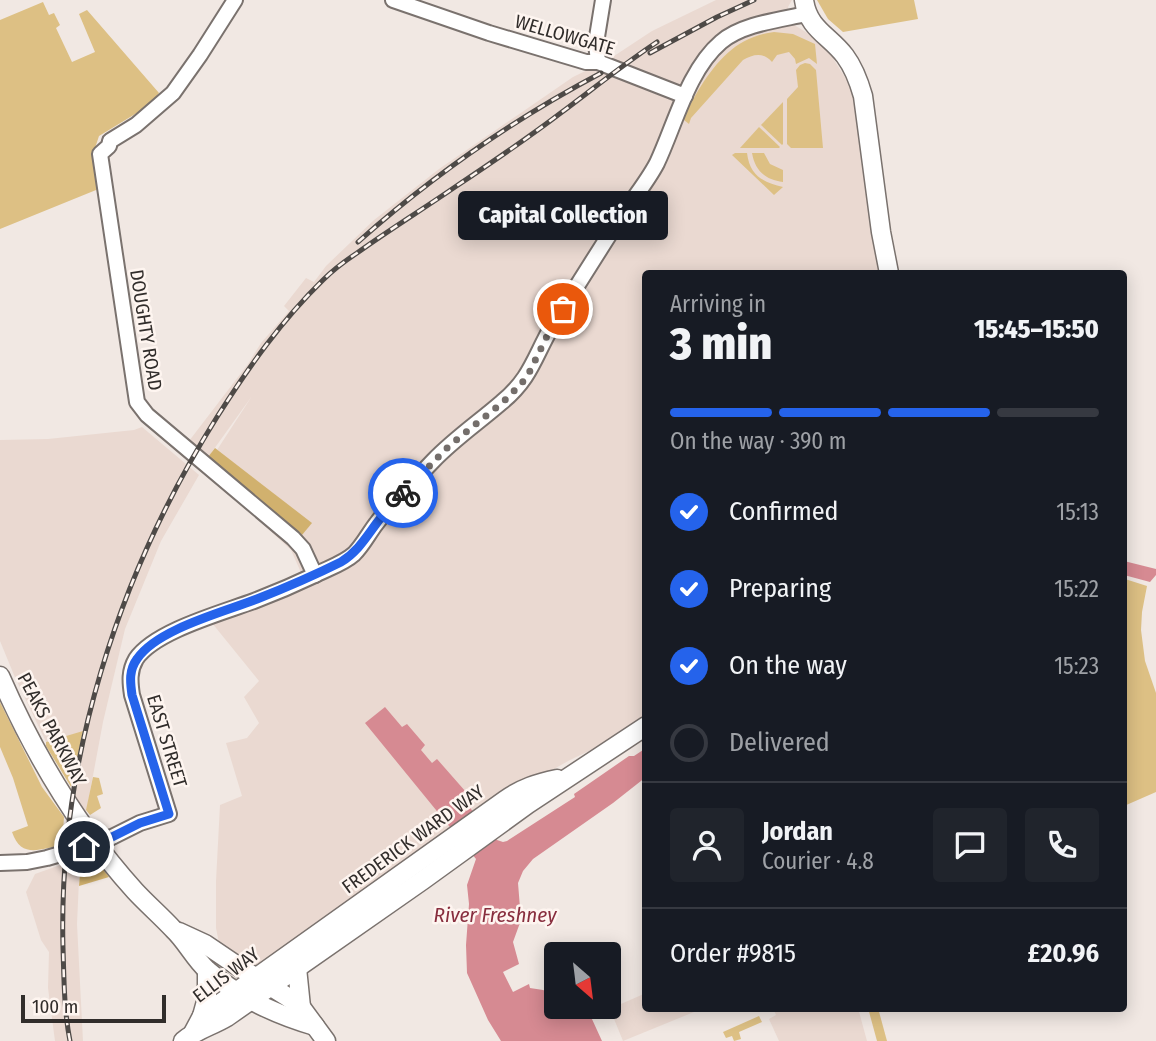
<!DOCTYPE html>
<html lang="en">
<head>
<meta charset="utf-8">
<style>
  :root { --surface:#171b24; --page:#20242c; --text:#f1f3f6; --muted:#9ea1a6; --line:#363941; --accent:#2563eb }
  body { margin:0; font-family:"Fira Sans Condensed",sans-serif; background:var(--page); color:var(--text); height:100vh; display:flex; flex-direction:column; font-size:26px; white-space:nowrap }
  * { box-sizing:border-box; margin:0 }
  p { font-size:23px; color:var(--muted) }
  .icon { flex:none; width:38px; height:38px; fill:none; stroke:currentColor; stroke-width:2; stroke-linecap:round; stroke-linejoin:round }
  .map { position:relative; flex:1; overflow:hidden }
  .sheet { position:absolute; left:642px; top:270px; width:485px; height:742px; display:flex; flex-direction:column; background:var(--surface); border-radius:7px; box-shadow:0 4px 18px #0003 }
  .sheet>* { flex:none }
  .needle { width:46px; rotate:152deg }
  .fabs { position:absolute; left:544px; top:942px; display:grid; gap:14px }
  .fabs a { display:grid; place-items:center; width:77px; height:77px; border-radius:7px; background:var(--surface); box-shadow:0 4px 18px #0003; font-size:35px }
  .scale { position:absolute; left:21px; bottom:18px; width:145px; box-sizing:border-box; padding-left:7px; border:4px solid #312d2b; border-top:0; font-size:19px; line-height:24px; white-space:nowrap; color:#312d2b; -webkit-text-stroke:5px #fef5f0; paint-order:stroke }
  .pin { position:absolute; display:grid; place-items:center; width:60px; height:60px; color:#fff; margin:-30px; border:4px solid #fff; border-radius:50%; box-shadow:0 2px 7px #0007 }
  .courier { position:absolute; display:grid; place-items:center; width:70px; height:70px; margin:-35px; border:5px solid #2563eb; border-radius:50%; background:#fff; color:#222; box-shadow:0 2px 9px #0007 }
  .bubble { position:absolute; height:49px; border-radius:7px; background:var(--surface); box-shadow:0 4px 18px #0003; font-size:23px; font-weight:800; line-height:49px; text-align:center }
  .summary em { font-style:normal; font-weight:800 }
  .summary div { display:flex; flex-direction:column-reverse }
  .summary { display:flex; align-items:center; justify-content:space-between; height:119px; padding:0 28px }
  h1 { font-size:46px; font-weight:800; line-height:52px }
  .bar { display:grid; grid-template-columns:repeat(4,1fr); gap:10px 7px; align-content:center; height:84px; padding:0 28px }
  .bar i { height:9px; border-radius:5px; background:var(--line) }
  .bar .on { background:var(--accent) }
  .bar p { grid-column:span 4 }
  .line { display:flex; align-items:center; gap:18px; padding:0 28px; border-top:2px solid var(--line) }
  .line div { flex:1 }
  .round { display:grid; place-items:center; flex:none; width:74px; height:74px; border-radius:7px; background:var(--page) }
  ol { padding:0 28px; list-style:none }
  li { display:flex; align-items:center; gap:21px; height:77px }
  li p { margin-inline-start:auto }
  li .icon { padding:7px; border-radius:50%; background:var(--accent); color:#fff; stroke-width:4 }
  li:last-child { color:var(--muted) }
  li i { width:38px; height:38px; border:4px solid var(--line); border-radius:50% }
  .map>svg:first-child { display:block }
  .built { fill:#ead9d1 }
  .green { fill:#ddc084 }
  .forest { fill:#d1b16e }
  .water { fill:#d68a92 }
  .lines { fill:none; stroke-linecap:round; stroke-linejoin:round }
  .tertiary-casing { stroke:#7a726e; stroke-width:18 }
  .primary-casing { stroke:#7a726e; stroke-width:21 }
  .trunk-casing { stroke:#7a726e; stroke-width:21 }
  .tertiary { stroke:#fff; stroke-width:14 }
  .primary { stroke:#fff; stroke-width:18 }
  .trunk { stroke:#fff; stroke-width:18 }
  .rail-casing { stroke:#4e4a47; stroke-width:5 }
  .rail { stroke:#fef5f0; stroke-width:2.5; stroke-dasharray:8; stroke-linecap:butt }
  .tertiary-bridge-casing { stroke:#7a726e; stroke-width:18; stroke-linecap:butt }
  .tertiary-bridge { stroke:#fff; stroke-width:14 }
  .done { stroke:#746e6b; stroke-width:7; stroke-dasharray:0 12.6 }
  .route { stroke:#2563eb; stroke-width:9 }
  .labels { text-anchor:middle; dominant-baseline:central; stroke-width:5; stroke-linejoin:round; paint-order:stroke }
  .street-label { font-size:19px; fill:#312d2b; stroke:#fef5f0 }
  .water-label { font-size:21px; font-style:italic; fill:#882e3e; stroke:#fef5f0 }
</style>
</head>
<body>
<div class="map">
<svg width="1156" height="1041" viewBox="0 0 1156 1041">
  <rect width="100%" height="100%" fill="#f1e8e3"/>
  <g class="built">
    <path d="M 716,0 L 792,0 L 788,7 L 794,25 L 823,42 L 849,84 L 862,125 L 889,273 L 646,273 L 646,721 L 614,739 L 570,760 L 489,805 L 253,970 L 220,948 L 216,928 L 216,881 L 220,805 L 242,796 L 226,743 L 247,738 L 259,723 L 244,697 L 259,681 L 212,623 L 307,586 L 291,550 L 204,470 L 252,396 L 209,456 L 189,441 L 248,364 L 261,343 L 289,311 L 284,306 L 306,278 L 314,282 L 326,266 L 374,220 L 439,169 L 573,77 L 608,60 L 652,31 Z"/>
    <path d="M 142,427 L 199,475 L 161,541 L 125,629 L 103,722 L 86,813 L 70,791 L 83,732 L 46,742 L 14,675 L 0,641 L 0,440 L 48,439 L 134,430 Z"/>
    <path d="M 80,858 L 77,924 L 83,1041 L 55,1041 L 48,988 L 49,952 L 41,940 L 26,892 L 35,874 Z"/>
    <path d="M 646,993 L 646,1008 L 692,1008 L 694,1012 L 623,1041 L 612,1014 L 614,1007 Z"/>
    <path d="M 773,1008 L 858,1008 L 867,1041 L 779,1041 L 769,1019 L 776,1015 Z"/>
  </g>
  <g class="green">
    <path d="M 817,0 L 914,0 L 918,19 L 843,32 L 828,19 Z"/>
    <path d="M 43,2 L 49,15 L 54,13 L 60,25 L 56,28 L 72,62 L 95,52 L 79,14 L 87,10 L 159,93 L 150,105 L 99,136 L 93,154 L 101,188 L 0,229 L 0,20 Z"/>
    <path d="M 774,32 L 793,34 L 815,44 L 817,64 L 809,58 L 796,64 L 795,59 L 789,52 L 777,55 L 772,62 C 764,52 753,54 743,60 L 691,118 L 689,124 L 684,120 C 688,107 694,97 701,86 C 719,58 739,36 774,32 Z"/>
    <path d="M 805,63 L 810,64 L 816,70 L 823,148 L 791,148 L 787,144 L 787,99 L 798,87 L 796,70 L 800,65 Z"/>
    <path d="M 783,102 L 783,144 L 782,145 L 761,125 Z"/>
    <path d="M 759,127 L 780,147 L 779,148 L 740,148 Z"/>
    <path d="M 735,153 L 747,153 C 750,177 764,182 783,187 L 774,195 L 732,155 Z"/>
    <path d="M 752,153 L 764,153 L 770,164 L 783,170 L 783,182 C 766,180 755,171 752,153 Z"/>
    <path d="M 1125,579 L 1147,586 L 1142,612 L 1141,630 L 1145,661 L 1156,693 L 1156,792 L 1124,806 L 1124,580 Z"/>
    <path d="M 0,702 L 42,787 L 64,817 L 62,845 C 40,849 21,859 12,832 L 28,826 L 13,778 L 0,747 Z"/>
    <path d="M 83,731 L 71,787 L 46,746 L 46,742 Z"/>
    <path d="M 93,777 L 99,778 L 103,794 L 97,796 L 101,808 L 90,815 L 86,810 Z"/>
    <path d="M 868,1008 L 878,1008 L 887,1041 L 877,1041 Z"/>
    <path d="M 759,1016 L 762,1022 L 739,1032 L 741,1039 L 734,1041 L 732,1036 L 726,1038 L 723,1032 Z"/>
  </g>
  <g class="forest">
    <path d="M 215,448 L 312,523 L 302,535 L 208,457 Z"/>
    <path d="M 90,857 L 94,858 L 109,877 L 79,886 L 81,859 Z"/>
  </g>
  <g class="water">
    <path d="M 1124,561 L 1156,569 L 1156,575 L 1150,582 L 1124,575 Z"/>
    <path d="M 385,707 L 402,727 L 407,724 L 425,745 L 421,750 L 432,763 L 437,759 L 466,792 L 460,796 L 497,840 L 503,842 L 507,841 L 575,797 L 574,794 L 629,756 L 634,756 L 646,748 L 646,777 L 613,803 L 533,859 L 523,871 L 518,883 L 521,920 L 513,942 L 519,964 L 503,972 L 513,992 L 529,984 L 530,988 L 543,990 L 556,995 L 556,1006 L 586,1006 L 602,1041 L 501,1041 L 488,1020 L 467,973 L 466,945 L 469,904 L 467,885 L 476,859 L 365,723 Z"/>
  </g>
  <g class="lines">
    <g class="tertiary-casing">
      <g id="tertiary">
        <path d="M 235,0 L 200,55 L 173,93 L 136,125 L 110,141 L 109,146 L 100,154 L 137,402 L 147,415 L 293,538 L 303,549 L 315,575"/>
        <path d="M 393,0 L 489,33 L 586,62 L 598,62 L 685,96"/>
        <path d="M 598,62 L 596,43 L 603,0"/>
        <path d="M 112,837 L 140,823 L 169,814 L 132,695 C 130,682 129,671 136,659 C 155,631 222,613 254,601 C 275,593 296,584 317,574 C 329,568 344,563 354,554 C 363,545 369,533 376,524 C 393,501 414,481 433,461 C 454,439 479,422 502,402 C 530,379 534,358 551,328 C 571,295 592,262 613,229 C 626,207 645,186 657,163 C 675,125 688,70 721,42 C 742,24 779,20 806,14"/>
        <path d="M 0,863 L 27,862 L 47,858 L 84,847"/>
      </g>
    </g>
    <g class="primary-casing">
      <g id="primary">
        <path d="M 804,0 C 808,29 829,35 845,56 C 854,68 859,82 863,96 L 881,232 L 889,273"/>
        <path d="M 297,968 L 301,1007"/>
        <path d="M 202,1016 L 207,998 L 207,970"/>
        <path d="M 193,1033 L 202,1016 L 212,1009 L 505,800 C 522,788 538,783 557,779"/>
        <path d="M 183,1041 C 196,1030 212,1026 227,1017 L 423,880 L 528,804 L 646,726"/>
      </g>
    </g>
    <g class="trunk-casing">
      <g id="trunk">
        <path d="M 0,676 C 34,754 78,828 135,891 C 147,904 161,916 173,929 C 186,941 194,958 207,970 C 237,996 277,1015 315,1026"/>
        <path d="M 179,932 L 205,944 L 239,967 L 286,996 L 301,1007 L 326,1041"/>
      </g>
    </g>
    <use href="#tertiary" class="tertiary"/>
    <use href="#primary" class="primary"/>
    <use href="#trunk" class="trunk"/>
    <g class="rail-casing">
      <g id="rail">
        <path d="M 650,53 L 717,17 L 754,0"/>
        <path d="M 358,242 C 431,177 514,119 601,73"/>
        <path d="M 70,1041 C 64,1011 64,979 63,948 C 58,761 118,575 217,417 C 248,368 281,321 323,280 C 333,270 345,261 357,253 C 389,230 423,209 455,187 C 491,163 528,138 562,112 C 594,88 624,64 657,42"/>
      </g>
    </g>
    <use href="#rail" class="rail"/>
    <g class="tertiary-bridge-casing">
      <path id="tertiary-bridge" d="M 84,847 L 112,837"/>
    </g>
    <use href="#tertiary-bridge" class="tertiary-bridge"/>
  </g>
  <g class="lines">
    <path class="done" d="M 403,493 L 449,446 L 503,402 L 521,384 L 528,375 L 549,332 L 563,309"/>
    <path class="route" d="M 84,847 L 112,837 L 140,823 L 169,814 L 132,695 C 130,681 129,670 137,659 C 157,629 224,612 257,599 C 285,588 313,576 341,562 C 357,552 365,539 376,524 C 384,513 394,503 403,493"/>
  </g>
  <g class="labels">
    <g class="street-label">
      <text transform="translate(565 35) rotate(16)">WELLOWGATE</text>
      <text transform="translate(146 330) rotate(81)">DOUGHTY ROAD</text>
      <text transform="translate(52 729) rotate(62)">PEAKS PARKWAY</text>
      <text transform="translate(167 741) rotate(73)">EAST STREET</text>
      <text transform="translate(413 839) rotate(-36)">FREDERICK WARD WAY</text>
      <text transform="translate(226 975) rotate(-37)">ELLIS WAY</text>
    </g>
    <g class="water-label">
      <text x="495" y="915">River Freshney</text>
    </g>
  </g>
</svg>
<div class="fabs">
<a><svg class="needle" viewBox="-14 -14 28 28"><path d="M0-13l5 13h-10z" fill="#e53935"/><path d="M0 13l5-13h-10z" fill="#9ea1a6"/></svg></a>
</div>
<div class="scale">100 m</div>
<div class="pin" style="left:563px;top:309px;background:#ea580c"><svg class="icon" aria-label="bag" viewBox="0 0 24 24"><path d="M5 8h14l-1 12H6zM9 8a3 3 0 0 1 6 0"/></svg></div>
<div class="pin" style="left:84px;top:847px;background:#1f2937"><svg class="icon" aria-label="home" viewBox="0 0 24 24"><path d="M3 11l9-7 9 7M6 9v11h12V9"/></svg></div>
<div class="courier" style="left:403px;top:493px"><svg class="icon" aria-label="bike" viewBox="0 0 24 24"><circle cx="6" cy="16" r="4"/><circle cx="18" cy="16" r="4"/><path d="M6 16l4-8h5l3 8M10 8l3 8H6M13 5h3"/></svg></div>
<div class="bubble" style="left:458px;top:191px;width:210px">Capital Collection</div>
<section class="sheet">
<div class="summary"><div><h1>3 min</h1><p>Arriving in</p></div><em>15:45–15:50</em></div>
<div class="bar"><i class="on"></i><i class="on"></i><i class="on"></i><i></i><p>On the way · 390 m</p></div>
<ol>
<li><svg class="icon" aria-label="check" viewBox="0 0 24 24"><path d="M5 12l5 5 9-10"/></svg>Confirmed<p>15:13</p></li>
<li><svg class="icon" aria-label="check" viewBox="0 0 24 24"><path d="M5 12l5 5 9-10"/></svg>Preparing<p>15:22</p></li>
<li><svg class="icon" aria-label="check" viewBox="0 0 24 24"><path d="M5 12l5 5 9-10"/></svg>On the way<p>15:23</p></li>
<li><i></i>Delivered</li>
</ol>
<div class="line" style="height:126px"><a class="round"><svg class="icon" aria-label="person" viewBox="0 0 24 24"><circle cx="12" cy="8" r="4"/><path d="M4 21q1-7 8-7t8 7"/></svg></a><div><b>Jordan</b><p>Courier · 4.8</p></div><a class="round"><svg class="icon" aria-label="chat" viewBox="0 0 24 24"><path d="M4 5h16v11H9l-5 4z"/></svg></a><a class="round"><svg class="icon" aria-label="phone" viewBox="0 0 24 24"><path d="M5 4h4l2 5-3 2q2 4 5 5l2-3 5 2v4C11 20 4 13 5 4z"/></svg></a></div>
<div class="line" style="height:91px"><div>Order #9815</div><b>£20.96</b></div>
</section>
</div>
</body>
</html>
